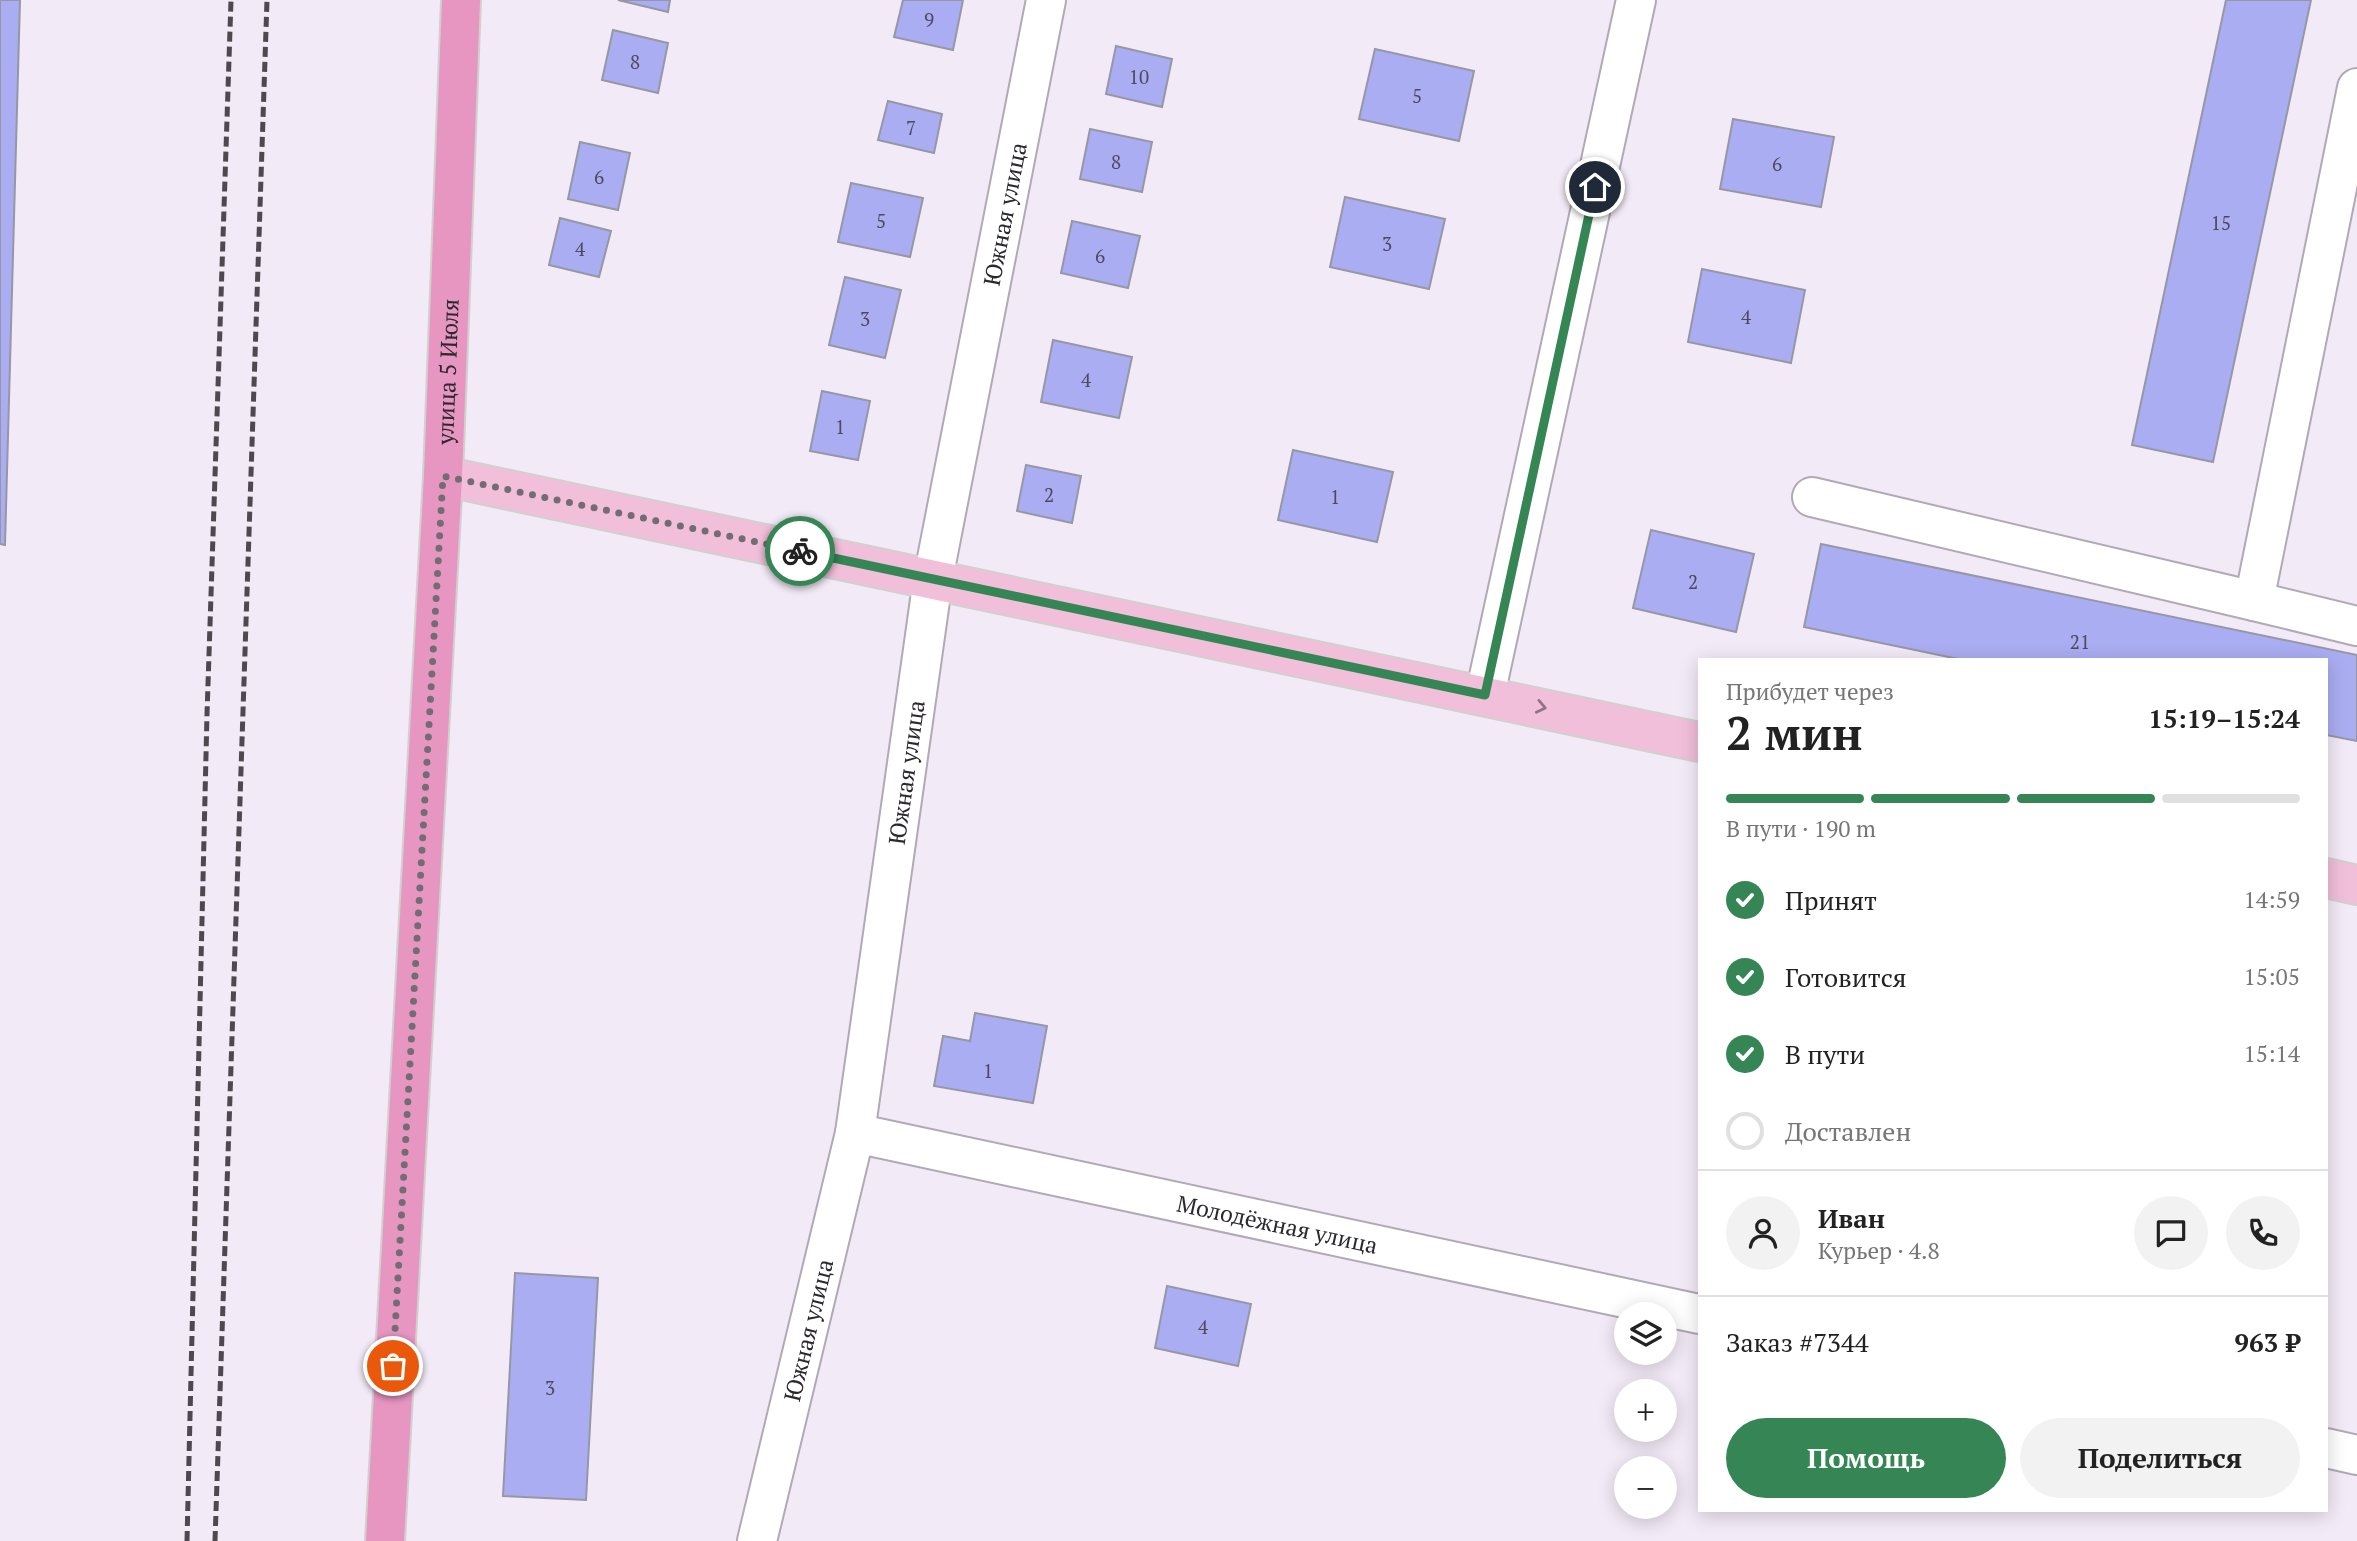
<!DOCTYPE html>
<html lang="ru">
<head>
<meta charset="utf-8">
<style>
  :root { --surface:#fff; --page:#f2f2f2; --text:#222; --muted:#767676; --line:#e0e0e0; --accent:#358555 }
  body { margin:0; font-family:"PT Serif",serif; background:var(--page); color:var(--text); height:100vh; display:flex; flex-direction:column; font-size:26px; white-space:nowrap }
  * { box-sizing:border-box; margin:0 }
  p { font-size:23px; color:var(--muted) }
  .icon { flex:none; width:38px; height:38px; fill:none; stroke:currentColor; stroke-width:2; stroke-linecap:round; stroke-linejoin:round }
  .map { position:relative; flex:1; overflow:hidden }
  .side { position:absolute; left:1698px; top:658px; width:630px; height:854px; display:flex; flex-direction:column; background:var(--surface); border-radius:0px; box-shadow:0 4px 18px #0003 }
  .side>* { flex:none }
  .tools { position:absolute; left:1614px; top:1302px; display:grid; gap:14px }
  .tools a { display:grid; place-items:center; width:63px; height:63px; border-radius:50%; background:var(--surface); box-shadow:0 4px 18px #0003; font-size:35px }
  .pin { position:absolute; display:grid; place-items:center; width:60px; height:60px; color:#fff; margin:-30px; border:4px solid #fff; border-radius:50%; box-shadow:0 2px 7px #0007 }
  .courier { position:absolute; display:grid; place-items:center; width:70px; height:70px; margin:-35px; border:5px solid #358555; border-radius:50%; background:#fff; color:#222; box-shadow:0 2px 9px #0007 }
  .summary em { font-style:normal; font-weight:700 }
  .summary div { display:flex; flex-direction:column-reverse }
  .summary { display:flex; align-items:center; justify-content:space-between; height:119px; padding:0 28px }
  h1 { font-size:46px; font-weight:700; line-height:52px }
  .bar { display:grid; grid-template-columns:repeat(4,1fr); gap:10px 7px; align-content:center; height:84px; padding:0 28px }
  .bar i { height:9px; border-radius:5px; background:var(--line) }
  .bar .active { background:var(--accent) }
  .bar p { grid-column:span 4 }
  .line { display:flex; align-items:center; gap:18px; padding:0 28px; border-top:2px solid var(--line) }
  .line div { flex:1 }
  .round { display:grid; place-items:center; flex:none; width:74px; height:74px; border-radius:37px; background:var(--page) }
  ol { padding:0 28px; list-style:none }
  li { display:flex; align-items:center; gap:21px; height:77px }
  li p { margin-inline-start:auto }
  li .icon { padding:7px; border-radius:50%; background:var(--accent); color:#fff; stroke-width:4 }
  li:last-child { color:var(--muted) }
  li i { width:38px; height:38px; border:4px solid var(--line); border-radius:50% }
  .action { display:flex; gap:14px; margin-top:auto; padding:14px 28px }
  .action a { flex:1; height:80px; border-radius:42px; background:var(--accent); color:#fff; font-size:28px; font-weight:700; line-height:80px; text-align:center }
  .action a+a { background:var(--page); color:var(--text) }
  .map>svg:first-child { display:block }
  .building { fill:#abadf2; stroke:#9697a4; stroke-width:2 }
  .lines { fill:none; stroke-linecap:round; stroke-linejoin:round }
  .minor-casing { stroke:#b1a9b5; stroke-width:42 }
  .major-casing { stroke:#d1d0d1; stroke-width:42 }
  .highway-casing { stroke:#d1d0d1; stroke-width:42 }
  .minor { stroke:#fff; stroke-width:38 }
  .major { stroke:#f1bfda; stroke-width:38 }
  .highway { stroke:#e795c1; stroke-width:38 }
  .rail { stroke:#4d494f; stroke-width:5; stroke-dasharray:10 5; stroke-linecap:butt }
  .oneway { stroke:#8e7484 }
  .done { stroke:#726d74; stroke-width:7; stroke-dasharray:0 12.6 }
  .route { stroke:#358555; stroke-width:9 }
  .labels { text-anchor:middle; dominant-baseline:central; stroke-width:7; stroke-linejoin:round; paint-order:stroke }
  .number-label { font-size:19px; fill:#4c4a5f }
  .street-label { font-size:23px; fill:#2c292e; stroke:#fdfaff }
</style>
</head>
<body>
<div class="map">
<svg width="2357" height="1541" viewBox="0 0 2357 1541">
  <rect width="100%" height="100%" fill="#f3eaf7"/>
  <g class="building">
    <path d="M 0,0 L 20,0 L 5,545 L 0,544 Z"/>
    <path d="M 618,0 L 670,0 L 668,12 Z"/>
    <path d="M 903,0 L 963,0 L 953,50 L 894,37 Z"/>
    <path d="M 2226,0 L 2311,0 L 2213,462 L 2132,445 Z"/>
    <path d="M 613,30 L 668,43 L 658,93 L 602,80 Z"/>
    <path d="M 1116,46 L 1172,59 L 1162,107 L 1106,94 Z"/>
    <path d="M 1375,49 L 1474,71 L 1459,141 L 1359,119 Z"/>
    <path d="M 888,101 L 942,114 L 934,153 L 878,140 Z"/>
    <path d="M 1733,119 L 1834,137 L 1821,207 L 1720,189 Z"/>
    <path d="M 1090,129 L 1152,142 L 1142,192 L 1080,179 Z"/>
    <path d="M 580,142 L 630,153 L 618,210 L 568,199 Z"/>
    <path d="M 851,183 L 923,198 L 910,257 L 838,242 Z"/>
    <path d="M 1345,197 L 1445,219 L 1429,289 L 1330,267 Z"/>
    <path d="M 560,218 L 611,231 L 599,277 L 549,265 Z"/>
    <path d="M 1072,221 L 1140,236 L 1128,288 L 1061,273 Z"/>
    <path d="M 1702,269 L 1805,290 L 1791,363 L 1688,342 Z"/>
    <path d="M 845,277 L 901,290 L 885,358 L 829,345 Z"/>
    <path d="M 1053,340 L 1132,357 L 1119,418 L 1041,402 Z"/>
    <path d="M 822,391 L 870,401 L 858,460 L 810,451 Z"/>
    <path d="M 1293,450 L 1393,472 L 1377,542 L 1278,520 Z"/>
    <path d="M 1026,465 L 1081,476 L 1072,523 L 1017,511 Z"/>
    <path d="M 1651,530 L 1754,554 L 1736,632 L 1633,608 Z"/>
    <path d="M 1821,544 L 2357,655 L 2357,741 L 2326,735 L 2326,660 L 1963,660 L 1804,627 Z"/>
    <path d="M 975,1013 L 1047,1026 L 1033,1103 L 934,1086 L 943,1036 L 970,1041 Z"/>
    <path d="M 515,1273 L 598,1278 L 586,1500 L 503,1496 Z"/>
    <path d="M 1167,1286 L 1251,1304 L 1238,1366 L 1155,1348 Z"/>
  </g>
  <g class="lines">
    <g class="minor-casing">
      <g id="minor">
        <path d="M 2357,88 L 2254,601 L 2357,626"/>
        <path d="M 1812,497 L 2254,601"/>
        <path d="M 1485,695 L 1636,0"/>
        <path id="s1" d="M 855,1133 L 1699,1314"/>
        <path d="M 2326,1448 L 2357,1455"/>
        <path id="s2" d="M 757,1541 L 855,1133 L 933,579 L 1046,0"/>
      </g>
    </g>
    <g class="major-casing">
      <g id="major">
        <path d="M 443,476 L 1699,742"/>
        <path d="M 2326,878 L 2357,885"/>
      </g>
    </g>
    <g class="highway-casing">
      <g id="highway">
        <path id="s3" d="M 385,1541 L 443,476 L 461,0"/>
      </g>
    </g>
    <use href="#minor" class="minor"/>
    <use href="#major" class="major"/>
    <use href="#highway" class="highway"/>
    <g class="rail">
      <path d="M 187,1541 L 207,714 L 231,0"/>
      <path d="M 215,1541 L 267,0"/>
    </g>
  </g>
  <defs><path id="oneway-chevron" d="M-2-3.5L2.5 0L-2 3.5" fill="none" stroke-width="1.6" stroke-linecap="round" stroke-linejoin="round" transform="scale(1.75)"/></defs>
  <use class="oneway" href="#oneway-chevron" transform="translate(1541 707) rotate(12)"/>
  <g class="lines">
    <path class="done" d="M 393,1366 L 443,476 L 800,551"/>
    <path class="route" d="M 800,551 L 1485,695 L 1595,187"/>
  </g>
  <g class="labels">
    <g class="number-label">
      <text x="929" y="19">9</text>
      <text x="635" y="61">8</text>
      <text x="1139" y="76">10</text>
      <text x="1417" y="95">5</text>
      <text x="911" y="127">7</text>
      <text x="1116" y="161">8</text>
      <text x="1777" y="163">6</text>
      <text x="599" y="176">6</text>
      <text x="881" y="220">5</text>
      <text x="2221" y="222">15</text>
      <text x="1387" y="243">3</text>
      <text x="580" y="248">4</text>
      <text x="1100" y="255">6</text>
      <text x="1746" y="316">4</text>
      <text x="865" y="318">3</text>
      <text x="1086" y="379">4</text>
      <text x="840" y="426">1</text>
      <text x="1049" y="494">2</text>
      <text x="1335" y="496">1</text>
      <text x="1693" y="581">2</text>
      <text x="2080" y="641">21</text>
      <text x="988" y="1070">1</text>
      <text x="1203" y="1326">4</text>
      <text x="550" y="1387">3</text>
    </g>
    <g class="street-label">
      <text stroke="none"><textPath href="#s2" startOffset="1351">Южная улица</textPath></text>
      <text stroke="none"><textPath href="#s3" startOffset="1171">улица 5 Июля</textPath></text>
      <text stroke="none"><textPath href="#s2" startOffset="784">Южная улица</textPath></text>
      <text stroke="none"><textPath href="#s1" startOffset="432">Молодёжная улица</textPath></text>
      <text stroke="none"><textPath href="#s2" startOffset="217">Южная улица</textPath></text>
    </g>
  </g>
</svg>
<div class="tools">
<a><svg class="icon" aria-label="layers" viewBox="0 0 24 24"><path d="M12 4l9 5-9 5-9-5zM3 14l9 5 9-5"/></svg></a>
<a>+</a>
<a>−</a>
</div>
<div class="pin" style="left:393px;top:1366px;background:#ea580c"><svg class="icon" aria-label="bag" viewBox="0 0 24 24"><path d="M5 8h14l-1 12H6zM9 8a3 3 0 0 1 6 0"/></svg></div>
<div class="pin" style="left:1595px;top:187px;background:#1f2937"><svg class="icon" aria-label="home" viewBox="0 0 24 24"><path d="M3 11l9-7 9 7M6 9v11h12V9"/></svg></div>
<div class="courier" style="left:800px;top:551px"><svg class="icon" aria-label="bike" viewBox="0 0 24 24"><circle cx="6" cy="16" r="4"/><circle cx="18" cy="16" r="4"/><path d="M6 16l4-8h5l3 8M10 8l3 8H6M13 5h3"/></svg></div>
<section class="side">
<div class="summary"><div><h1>2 мин</h1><p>Прибудет через</p></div><em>15:19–15:24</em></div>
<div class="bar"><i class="active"></i><i class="active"></i><i class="active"></i><i></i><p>В пути · 190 m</p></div>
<ol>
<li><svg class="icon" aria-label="check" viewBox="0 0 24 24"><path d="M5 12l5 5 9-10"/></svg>Принят<p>14:59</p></li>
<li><svg class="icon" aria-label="check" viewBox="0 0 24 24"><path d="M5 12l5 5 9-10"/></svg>Готовится<p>15:05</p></li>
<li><svg class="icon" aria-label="check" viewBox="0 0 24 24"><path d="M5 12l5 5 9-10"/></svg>В пути<p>15:14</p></li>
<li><i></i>Доставлен</li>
</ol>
<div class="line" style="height:126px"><a class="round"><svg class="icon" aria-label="person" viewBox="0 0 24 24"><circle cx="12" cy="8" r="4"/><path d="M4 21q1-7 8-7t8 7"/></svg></a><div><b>Иван</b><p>Курьер · 4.8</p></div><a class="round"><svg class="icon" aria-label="chat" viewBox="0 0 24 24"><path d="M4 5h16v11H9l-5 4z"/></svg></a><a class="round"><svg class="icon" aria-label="phone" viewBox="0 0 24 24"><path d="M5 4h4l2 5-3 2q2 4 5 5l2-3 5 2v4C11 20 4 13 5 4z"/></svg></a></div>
<div class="line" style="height:91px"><div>Заказ #7344</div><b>963 ₽</b></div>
<div class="action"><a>Помощь</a><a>Поделиться</a></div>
</section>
</div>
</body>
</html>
